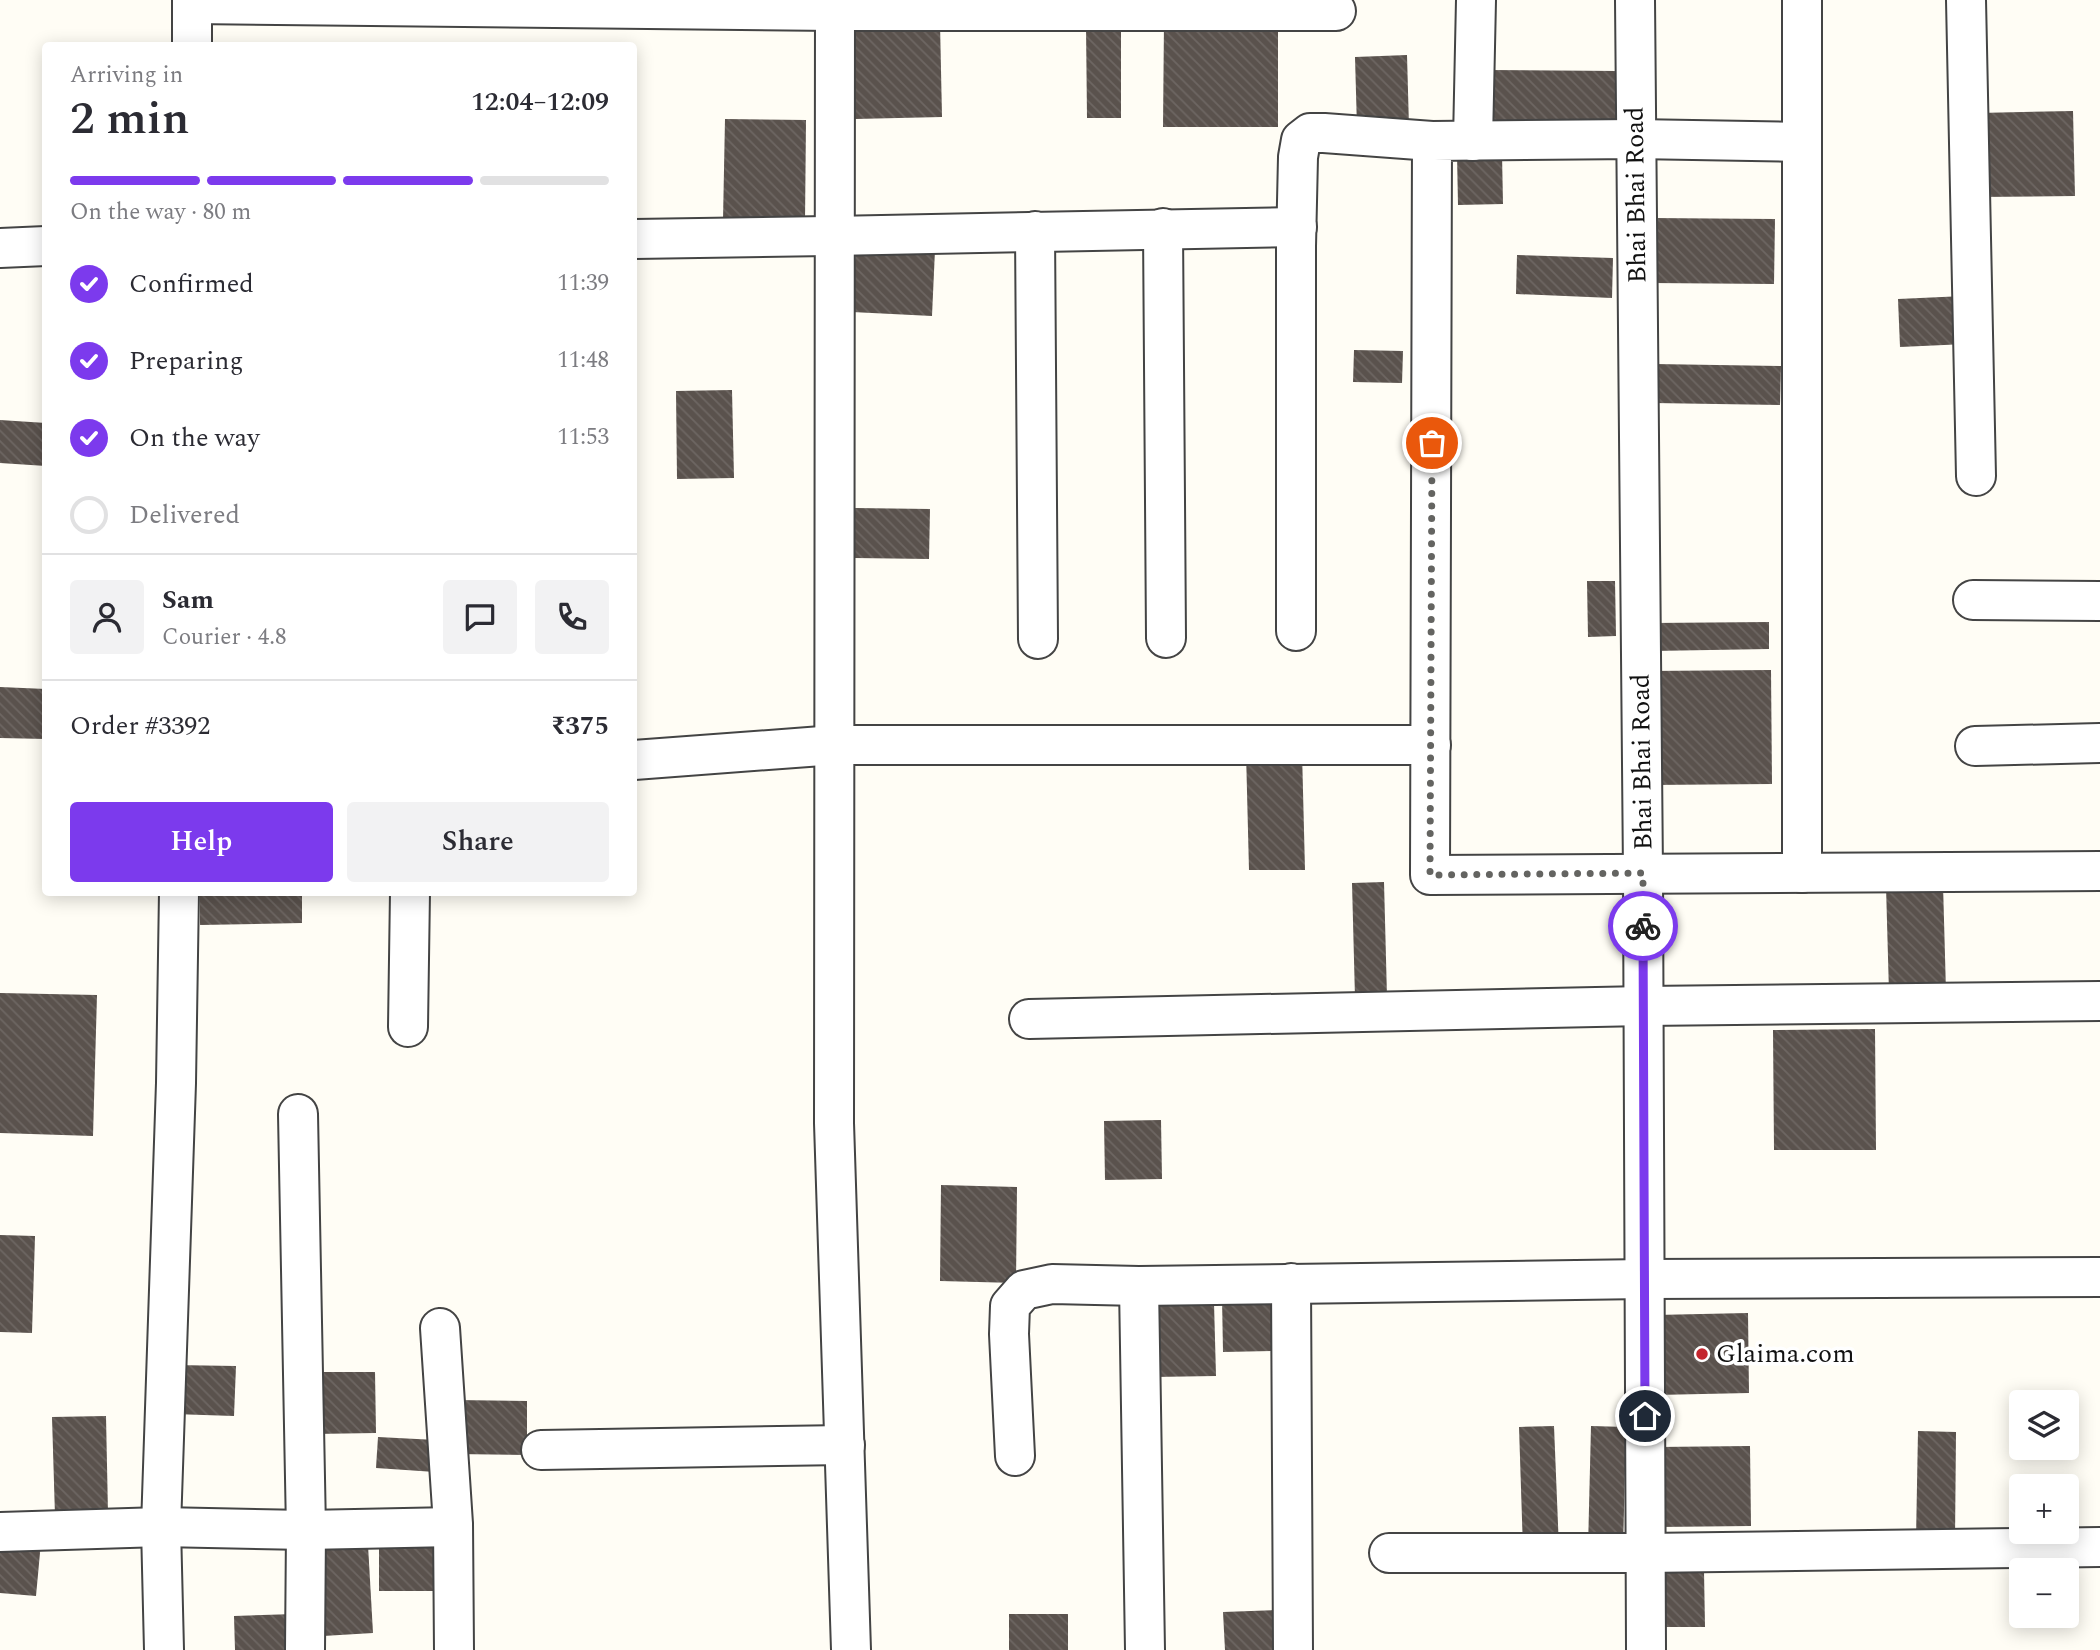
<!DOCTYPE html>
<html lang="en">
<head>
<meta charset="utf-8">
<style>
  :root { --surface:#fff; --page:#f2f2f3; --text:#2b2b33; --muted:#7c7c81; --line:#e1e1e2; --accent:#7c3aed }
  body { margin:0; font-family:Spectral,serif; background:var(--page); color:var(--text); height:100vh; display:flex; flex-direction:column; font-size:26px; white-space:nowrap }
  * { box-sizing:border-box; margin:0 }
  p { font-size:23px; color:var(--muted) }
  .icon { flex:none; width:38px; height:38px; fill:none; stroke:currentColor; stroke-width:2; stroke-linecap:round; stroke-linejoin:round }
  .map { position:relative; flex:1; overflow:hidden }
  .details { position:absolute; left:42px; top:42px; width:595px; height:854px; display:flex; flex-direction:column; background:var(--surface); border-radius:7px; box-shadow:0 4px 18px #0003 }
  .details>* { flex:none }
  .buttons { position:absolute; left:2009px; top:1390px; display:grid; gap:14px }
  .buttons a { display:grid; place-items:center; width:70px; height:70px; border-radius:7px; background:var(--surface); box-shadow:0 4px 18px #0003; font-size:35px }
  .pin { position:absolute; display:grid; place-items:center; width:60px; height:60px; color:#fff; margin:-30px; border:4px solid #fff; border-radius:50%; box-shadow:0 2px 7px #0007 }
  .courier { position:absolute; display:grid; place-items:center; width:70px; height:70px; margin:-35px; border:5px solid #7c3aed; border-radius:50%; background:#fff; color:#222; box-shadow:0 2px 9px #0007 }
  .headline em { font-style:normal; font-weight:600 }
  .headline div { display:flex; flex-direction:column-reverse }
  .headline { display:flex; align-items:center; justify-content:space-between; height:119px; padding:0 28px }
  h1 { font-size:46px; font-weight:600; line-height:52px }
  .bar { display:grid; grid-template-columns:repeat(4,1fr); gap:10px 7px; align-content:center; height:84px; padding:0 28px }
  .bar i { height:9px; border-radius:5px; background:var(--line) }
  .bar .selected { background:var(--accent) }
  .bar p { grid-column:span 4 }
  .line { display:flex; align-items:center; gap:18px; padding:0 28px; border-top:2px solid var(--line) }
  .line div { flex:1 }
  .round { display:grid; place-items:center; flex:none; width:74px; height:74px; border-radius:7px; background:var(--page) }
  ol { padding:0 28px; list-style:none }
  li { display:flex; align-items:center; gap:21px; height:77px }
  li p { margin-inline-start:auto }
  li .icon { padding:7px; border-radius:50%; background:var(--accent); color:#fff; stroke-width:4 }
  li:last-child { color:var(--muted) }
  li i { width:38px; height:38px; border:4px solid var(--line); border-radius:50% }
  .action { display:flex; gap:14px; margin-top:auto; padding:14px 28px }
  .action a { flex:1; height:80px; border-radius:7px; background:var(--accent); color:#fff; font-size:28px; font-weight:600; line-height:80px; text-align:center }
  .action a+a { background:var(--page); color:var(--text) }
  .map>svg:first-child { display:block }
  .building { fill:url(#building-back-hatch) }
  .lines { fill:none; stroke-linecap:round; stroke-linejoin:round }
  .minor-casing { stroke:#444; stroke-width:42 }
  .minor { stroke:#fff; stroke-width:38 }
  .done { stroke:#646461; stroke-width:7; stroke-dasharray:0 12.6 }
  .route { stroke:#7c3aed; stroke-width:9 }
  .poi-dot { fill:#c4262e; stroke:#fff; stroke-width:2.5 }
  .labels { text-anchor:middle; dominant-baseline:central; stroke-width:7; stroke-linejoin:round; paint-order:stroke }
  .street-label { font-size:26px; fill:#111; stroke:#fff }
  .poi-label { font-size:26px; fill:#111; stroke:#fff; text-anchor:start }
</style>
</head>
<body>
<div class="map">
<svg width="2100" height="1650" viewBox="0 0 2100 1650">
  <defs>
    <pattern id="building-back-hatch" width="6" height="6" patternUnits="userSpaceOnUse" patternTransform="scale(1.75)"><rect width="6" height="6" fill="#5a524d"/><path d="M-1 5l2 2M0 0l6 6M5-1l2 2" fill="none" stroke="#6d6662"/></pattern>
  </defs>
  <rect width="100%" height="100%" fill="#fffdf5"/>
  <g class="building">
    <path d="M 1164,21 L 1278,22 L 1278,127 L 1163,127 Z"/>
    <path d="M 940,23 L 942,117 L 855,119 L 853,26 Z"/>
    <path d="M 1121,24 L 1121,118 L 1087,118 L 1086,25 Z"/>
    <path d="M 1407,55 L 1409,127 L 1357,128 L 1355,57 Z"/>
    <path d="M 1488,70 L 1617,71 L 1616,132 L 1487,130 Z"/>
    <path d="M 2073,111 L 2075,196 L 1979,197 L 1978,113 Z"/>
    <path d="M 725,119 L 806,120 L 805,221 L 723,220 Z"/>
    <path d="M 1457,154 L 1502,154 L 1503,204 L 1458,205 Z"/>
    <path d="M 1651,218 L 1775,219 L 1774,284 L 1650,283 Z"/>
    <path d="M 856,246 L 935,250 L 932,316 L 852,312 Z"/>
    <path d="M 1517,255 L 1613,258 L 1612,298 L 1516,294 Z"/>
    <path d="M 1964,296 L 1966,344 L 1900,347 L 1898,299 Z"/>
    <path d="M 1354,350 L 1403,351 L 1402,383 L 1353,382 Z"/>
    <path d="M 1654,364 L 1781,366 L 1780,405 L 1653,403 Z"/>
    <path d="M 732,390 L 734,478 L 677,479 L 676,391 Z"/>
    <path d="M 0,420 L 46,423 L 46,466 L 0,463 Z"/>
    <path d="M 855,508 L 930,509 L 929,559 L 854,558 Z"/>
    <path d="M 1587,581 L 1615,581 L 1616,636 L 1588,637 Z"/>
    <path d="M 1769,622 L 1769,649 L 1652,651 L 1652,623 Z"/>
    <path d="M 1771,670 L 1772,784 L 1650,785 L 1649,671 Z"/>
    <path d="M 0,687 L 46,689 L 46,739 L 0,738 Z"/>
    <path d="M 1302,751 L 1305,870 L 1249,870 L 1246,752 Z"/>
    <path d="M 1384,882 L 1387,997 L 1355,998 L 1352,883 Z"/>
    <path d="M 1943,884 L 1946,992 L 1889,993 L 1886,886 Z"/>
    <path d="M 200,892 L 302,892 L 302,923 L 200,925 Z"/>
    <path d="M 0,993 L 97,995 L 93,1136 L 0,1133 Z"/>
    <path d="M 1875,1029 L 1876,1150 L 1774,1150 L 1773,1030 Z"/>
    <path d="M 1161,1120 L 1162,1179 L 1105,1180 L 1104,1121 Z"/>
    <path d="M 941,1185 L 1017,1187 L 1016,1283 L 940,1281 Z"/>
    <path d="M 0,1235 L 35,1236 L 32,1333 L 0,1332 Z"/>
    <path d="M 1277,1296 L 1278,1351 L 1223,1352 L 1222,1297 Z"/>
    <path d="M 1214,1303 L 1216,1376 L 1153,1377 L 1151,1304 Z"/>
    <path d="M 1748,1313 L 1749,1393 L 1656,1395 L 1655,1315 Z"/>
    <path d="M 174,1365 L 236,1366 L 234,1416 L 173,1414 Z"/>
    <path d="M 313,1372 L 375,1372 L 376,1433 L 314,1434 Z"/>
    <path d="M 455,1400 L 527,1401 L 527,1455 L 455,1454 Z"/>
    <path d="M 106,1416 L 108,1514 L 55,1516 L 52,1417 Z"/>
    <path d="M 1554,1426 L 1559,1549 L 1523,1550 L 1519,1427 Z"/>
    <path d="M 1591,1426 L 1626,1427 L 1623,1550 L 1588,1549 Z"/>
    <path d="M 1918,1431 L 1956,1432 L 1955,1540 L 1916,1539 Z"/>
    <path d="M 378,1437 L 436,1440 L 435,1472 L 376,1468 Z"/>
    <path d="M 1750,1446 L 1751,1526 L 1658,1527 L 1657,1447 Z"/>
    <path d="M 0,1539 L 41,1542 L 36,1596 L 0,1593 Z"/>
    <path d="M 379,1539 L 446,1539 L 445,1591 L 379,1591 Z"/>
    <path d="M 368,1545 L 373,1633 L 323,1636 L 317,1548 Z"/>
    <path d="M 1661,1571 L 1704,1571 L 1705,1627 L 1661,1627 Z"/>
    <path d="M 1280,1610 L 1281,1650 L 1225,1650 L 1223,1612 Z"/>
    <path d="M 295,1614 L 296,1650 L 235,1650 L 234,1616 Z"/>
    <rect x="1009" y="1614" width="59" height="36"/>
  </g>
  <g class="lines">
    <g class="minor-casing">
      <g id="minor">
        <path d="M 835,0 L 834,1123 L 851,1650"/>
        <path d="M 1635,0 L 1643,873 L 1646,1650"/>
        <path d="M 1966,0 L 1976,476"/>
        <path d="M 192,4 L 835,11 L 1336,11"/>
        <path d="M 192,46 L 192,0"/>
        <path d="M 1473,141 L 1476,0"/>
        <path d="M 1801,142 L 1635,139 L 1432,141 L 1430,875 L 2100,871"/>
        <path d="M 1163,228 L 1166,638"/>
        <path d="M 1035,231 L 1038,639"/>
        <path d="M 634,239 C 855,237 1075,229 1297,227"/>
        <path d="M 0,248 L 46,246"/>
        <path d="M 1973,600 L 2100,601"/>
        <path d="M 1296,631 L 1296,246 L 1298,157 L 1301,140 L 1310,133 L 1324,133 L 1432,141"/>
        <path d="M 1975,746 L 2100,743"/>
        <path d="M 634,760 L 835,745 L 1431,745"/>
        <path d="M 1802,873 L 1802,0"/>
        <path d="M 1029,1019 L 1644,1006 L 2100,1001"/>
        <path d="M 408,1027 L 410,892"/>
        <path d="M 298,1114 L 306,1530 L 305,1650"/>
        <path d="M 1291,1283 L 1293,1650"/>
        <path d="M 1139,1286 L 1145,1650"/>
        <path d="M 440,1328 L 453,1524 L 454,1650"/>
        <path d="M 541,1450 L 845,1445"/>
        <path d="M 1015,1456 L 1009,1334 L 1010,1306 L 1024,1290 L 1052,1284 L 1139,1286 L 1645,1279 L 2100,1277"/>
        <path d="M 0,1532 L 161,1527 L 306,1530 L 453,1527"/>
        <path d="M 1389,1553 L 1645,1553 L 2100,1547"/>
        <path d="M 164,1650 L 161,1527 L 176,1083 L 179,892"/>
      </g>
    </g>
    <use href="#minor" class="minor"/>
  </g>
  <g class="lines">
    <path class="done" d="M 1432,443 L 1430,875 L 1643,873 L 1643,926"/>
    <path class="route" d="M 1643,926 L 1645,1416"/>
  </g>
  <circle class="poi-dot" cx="1702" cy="1354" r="7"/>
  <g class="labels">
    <g class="street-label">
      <text transform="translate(1636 195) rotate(-91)">Bhai Bhai Road</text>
      <text transform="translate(1642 762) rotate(-91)">Bhai Bhai Road</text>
    </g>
    <g class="poi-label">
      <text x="1716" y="1354">Glaima.com</text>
    </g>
  </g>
</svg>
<div class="buttons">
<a><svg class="icon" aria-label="layers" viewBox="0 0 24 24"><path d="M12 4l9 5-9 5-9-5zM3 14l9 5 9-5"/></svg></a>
<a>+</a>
<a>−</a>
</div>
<div class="pin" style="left:1432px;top:443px;background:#ea580c"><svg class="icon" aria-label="bag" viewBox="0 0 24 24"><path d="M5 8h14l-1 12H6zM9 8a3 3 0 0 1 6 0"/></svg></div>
<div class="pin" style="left:1645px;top:1416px;background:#1f2937"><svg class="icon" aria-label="home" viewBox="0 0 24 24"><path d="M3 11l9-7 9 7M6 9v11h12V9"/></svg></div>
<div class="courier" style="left:1643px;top:926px"><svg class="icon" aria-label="bike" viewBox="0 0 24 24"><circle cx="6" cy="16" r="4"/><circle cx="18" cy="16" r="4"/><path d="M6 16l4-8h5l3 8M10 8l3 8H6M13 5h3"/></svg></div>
<section class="details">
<div class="headline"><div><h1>2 min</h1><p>Arriving in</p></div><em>12:04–12:09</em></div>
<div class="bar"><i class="selected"></i><i class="selected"></i><i class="selected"></i><i></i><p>On the way · 80 m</p></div>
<ol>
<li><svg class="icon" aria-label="check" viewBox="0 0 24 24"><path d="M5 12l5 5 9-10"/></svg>Confirmed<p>11:39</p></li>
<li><svg class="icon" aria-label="check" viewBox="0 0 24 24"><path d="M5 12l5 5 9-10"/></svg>Preparing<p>11:48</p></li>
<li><svg class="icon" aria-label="check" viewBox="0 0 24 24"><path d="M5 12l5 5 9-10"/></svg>On the way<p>11:53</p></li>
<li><i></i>Delivered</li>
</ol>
<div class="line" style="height:126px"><a class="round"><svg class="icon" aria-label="person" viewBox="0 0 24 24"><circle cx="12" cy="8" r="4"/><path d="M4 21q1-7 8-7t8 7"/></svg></a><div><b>Sam</b><p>Courier · 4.8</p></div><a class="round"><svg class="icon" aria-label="chat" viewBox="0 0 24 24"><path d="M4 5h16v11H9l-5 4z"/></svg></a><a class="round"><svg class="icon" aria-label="phone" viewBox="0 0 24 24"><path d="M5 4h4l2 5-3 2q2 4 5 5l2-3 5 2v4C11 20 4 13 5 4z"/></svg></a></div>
<div class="line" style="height:91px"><div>Order #3392</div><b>₹375</b></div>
<div class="action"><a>Help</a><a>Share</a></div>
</section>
</div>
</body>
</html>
